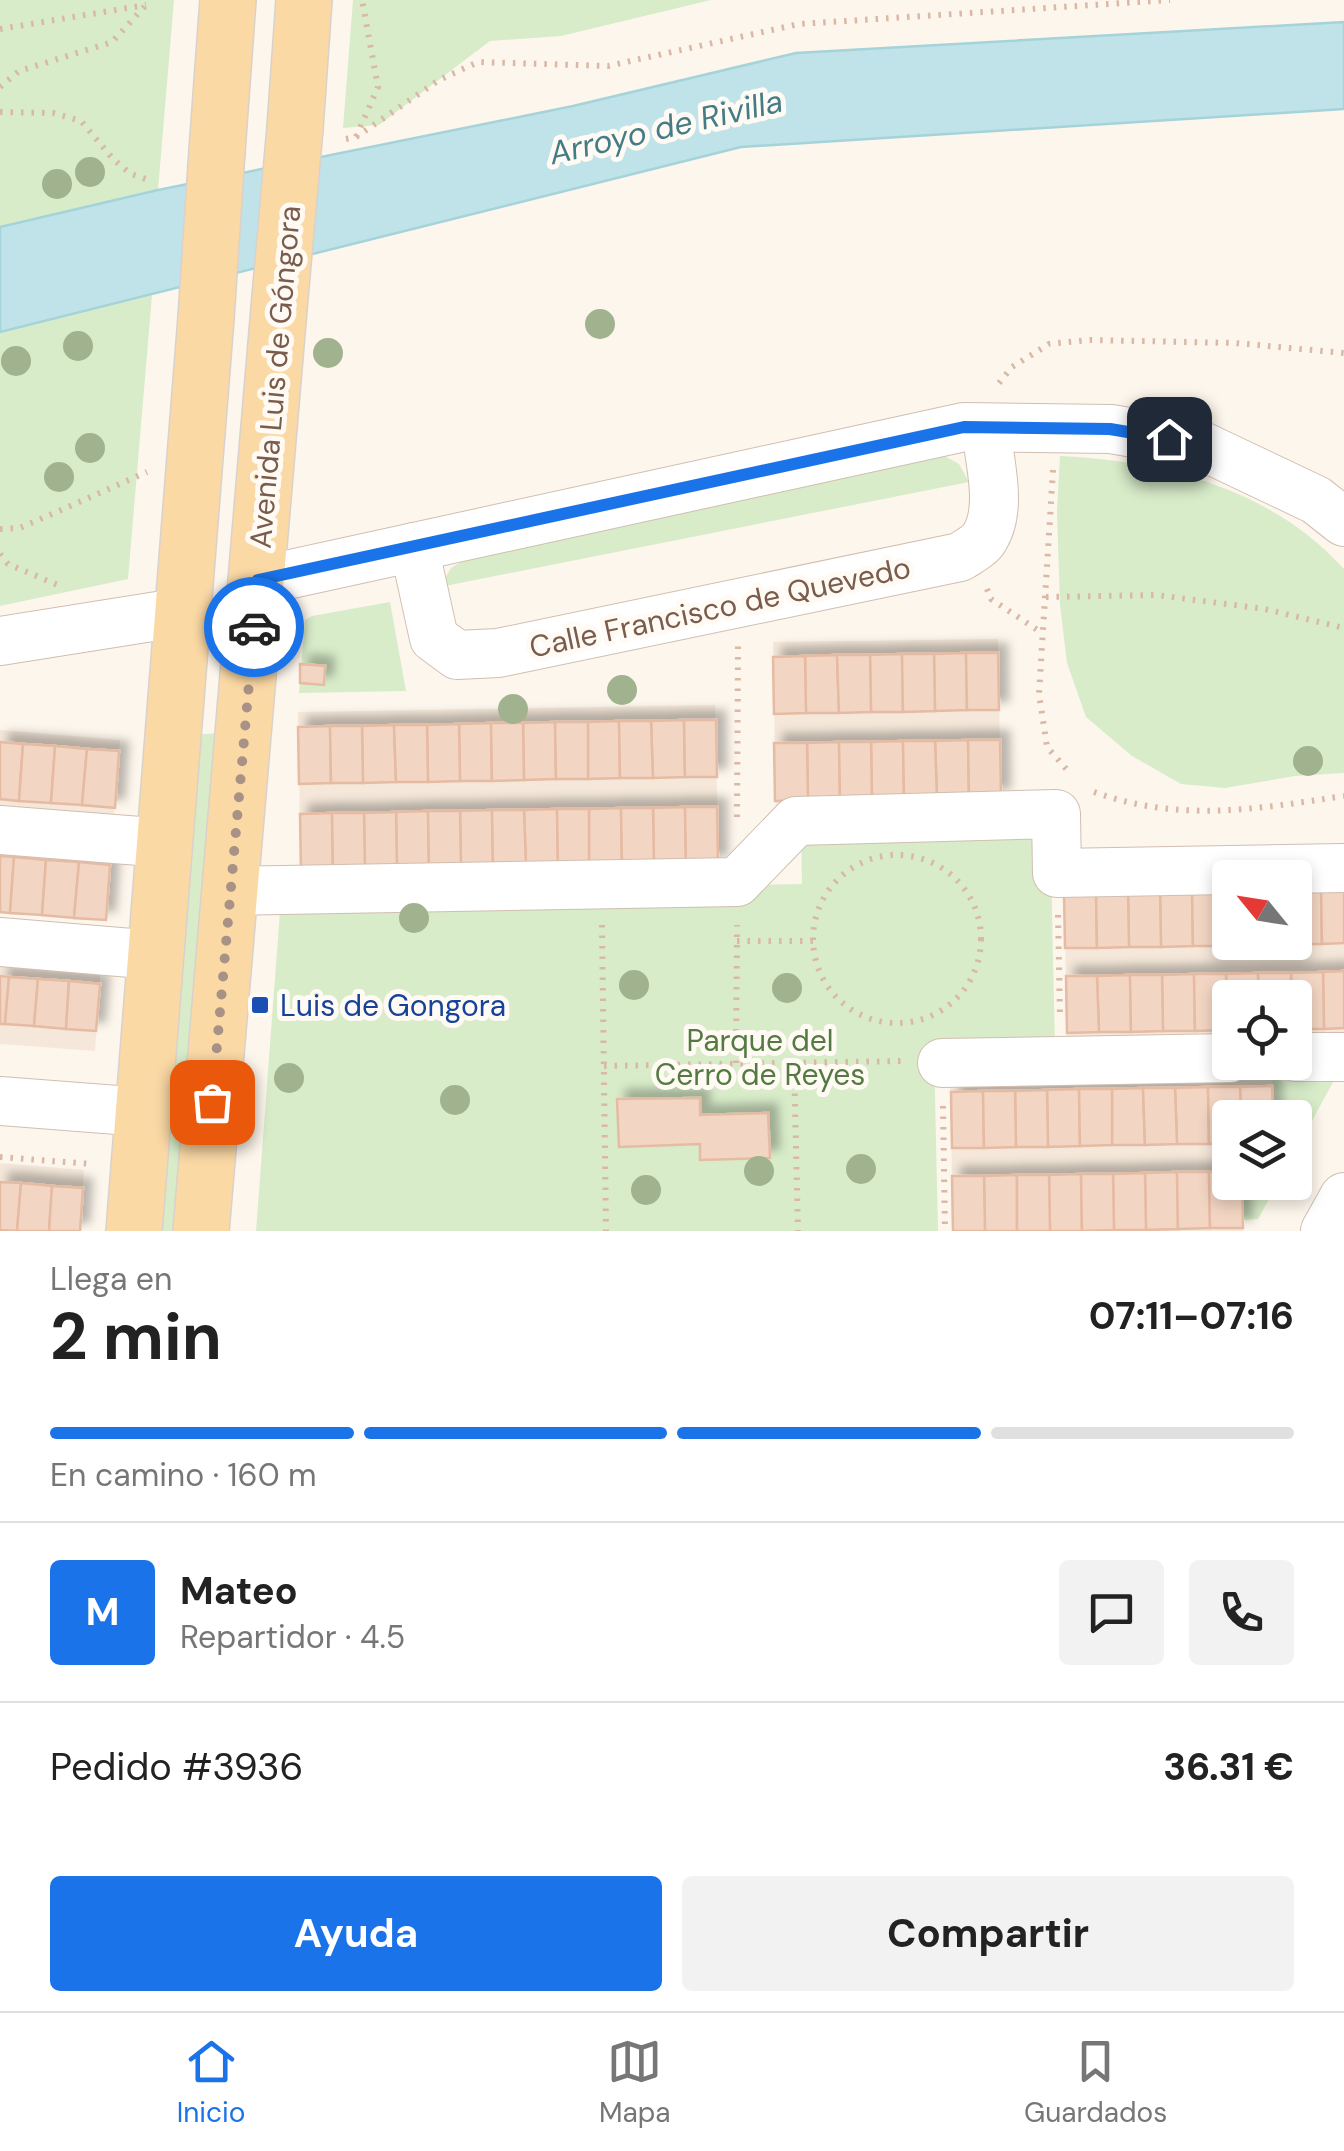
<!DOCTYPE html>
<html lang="es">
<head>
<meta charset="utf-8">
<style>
  :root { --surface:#fff; --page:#f2f2f2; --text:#222; --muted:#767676; --line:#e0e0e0; --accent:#1a73e8 }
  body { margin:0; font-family:"DM Sans",sans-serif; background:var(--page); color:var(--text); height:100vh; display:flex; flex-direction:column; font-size:38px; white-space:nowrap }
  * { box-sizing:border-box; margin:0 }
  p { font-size:32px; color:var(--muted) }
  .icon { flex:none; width:55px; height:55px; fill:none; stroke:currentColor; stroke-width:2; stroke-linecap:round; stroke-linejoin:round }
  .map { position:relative; height:1231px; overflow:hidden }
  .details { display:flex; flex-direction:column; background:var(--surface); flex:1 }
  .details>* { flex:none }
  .needle { width:65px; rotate:300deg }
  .fabs { position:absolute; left:1212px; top:860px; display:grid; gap:20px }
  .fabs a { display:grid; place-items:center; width:100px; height:100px; border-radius:10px; background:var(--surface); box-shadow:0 5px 15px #0003; font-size:50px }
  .pin { position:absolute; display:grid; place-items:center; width:85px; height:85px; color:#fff; margin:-42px; border-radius:20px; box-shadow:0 5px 15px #0006 }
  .courier { position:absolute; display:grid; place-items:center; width:100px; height:100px; margin:-50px; border:8px solid #1a73e8; border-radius:50%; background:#fff; color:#222; box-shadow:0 2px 12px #0007 }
  .overview em { font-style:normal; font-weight:700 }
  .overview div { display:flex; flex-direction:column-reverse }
  .overview { display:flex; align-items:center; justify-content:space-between; height:170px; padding:0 50px }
  h1 { font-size:65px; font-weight:700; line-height:75px }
  .bar { display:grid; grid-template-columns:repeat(4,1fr); gap:15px 10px; align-content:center; height:120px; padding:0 50px }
  .bar i { height:12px; border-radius:8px; background:var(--line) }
  .bar .on { background:var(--accent) }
  .bar p { grid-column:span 4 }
  .line { display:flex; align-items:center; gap:25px; padding:0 50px; border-top:2px solid var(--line) }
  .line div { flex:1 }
  .round { display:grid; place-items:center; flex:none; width:105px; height:105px; border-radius:10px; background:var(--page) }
  .cta { display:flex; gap:20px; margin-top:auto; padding:20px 50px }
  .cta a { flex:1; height:115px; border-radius:10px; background:var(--accent); color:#fff; font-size:40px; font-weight:700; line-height:115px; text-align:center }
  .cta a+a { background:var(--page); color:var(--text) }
  .tab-bar { display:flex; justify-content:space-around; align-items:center; height:140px; border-top:2px solid var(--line); background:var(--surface); font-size:28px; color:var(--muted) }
  .tab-bar a { display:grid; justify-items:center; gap:5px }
  .tab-bar .on { color:var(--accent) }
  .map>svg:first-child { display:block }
  .residential { fill:#f5e8da; fill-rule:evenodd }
  .green { fill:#d8ecc9 }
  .water { fill:#bfe3e8; stroke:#a5d3da; stroke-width:2.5 }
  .building { fill:#f3d5c3; stroke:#e6bba3; stroke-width:2.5; filter:url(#shadow) }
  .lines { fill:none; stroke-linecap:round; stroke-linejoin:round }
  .minor-casing { stroke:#d1beb0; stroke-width:50 }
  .major-casing { stroke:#dad1cd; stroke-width:58 }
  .path { stroke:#d9b8a5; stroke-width:6; stroke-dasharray:2.5 8; stroke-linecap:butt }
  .minor { stroke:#fff; stroke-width:48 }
  .major { stroke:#fbd9a5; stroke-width:55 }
  .major-bridge-casing { stroke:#dad1cd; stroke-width:58; stroke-linecap:butt }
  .major-bridge { stroke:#fbd9a5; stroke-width:55 }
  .tree { fill:#a0b28e }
  .done { stroke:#a89285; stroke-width:10; stroke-dasharray:0 18 }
  .route { stroke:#1a73e8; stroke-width:12 }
  .transit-dot { fill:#1a4fb4; stroke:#fffaf3; stroke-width:4 }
  .labels { text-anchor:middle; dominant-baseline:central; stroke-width:10; stroke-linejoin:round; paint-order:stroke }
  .street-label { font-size:30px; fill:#7a5c4d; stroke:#fffaf3 }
  .transit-label { font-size:30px; fill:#164399; stroke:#fffaf3; text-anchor:start }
  .park-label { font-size:30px; fill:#537a41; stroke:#fffaf3 }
  .water-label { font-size:32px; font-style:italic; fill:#437c86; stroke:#fffaf3 }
</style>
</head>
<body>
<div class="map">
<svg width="1344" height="1231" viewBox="0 0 1344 1231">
  <defs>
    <filter id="shadow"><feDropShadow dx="9" dy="-9" stdDeviation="5" flood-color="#0004"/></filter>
  </defs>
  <rect width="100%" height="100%" fill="#fdf6ec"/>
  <g class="residential">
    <path d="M 998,639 L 1001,811 L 776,816 L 773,642 Z"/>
    <path d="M 715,705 L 719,878 L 301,886 L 298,712 Z"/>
    <path d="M 0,730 L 120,740 L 113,826 L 0,817 Z"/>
    <path d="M 1344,871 L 1344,1044 L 1295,1045 L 1295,998 L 1230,998 L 1230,1046 L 1067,1048 L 1064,876 ZM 1230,878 L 1295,878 L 1295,942 L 1230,942 Z"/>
    <path d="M 0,957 L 101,965 L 95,1051 L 0,1044 Z"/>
    <path d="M 1272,1071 L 1273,1117 L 1230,1118 L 1230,1182 L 1242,1183 L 1243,1231 L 953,1231 L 950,1076 Z"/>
    <path d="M 0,1163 L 84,1170 L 80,1231 L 0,1231 Z"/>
  </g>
  <g class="green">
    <path d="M 0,0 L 174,0 L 158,190 L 0,227 Z"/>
    <path d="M 353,0 L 711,0 L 561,36 L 490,41 L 379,125 L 343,128 Z"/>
    <path d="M 152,295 L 128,579 L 0,606 L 0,332 Z"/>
    <path d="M 943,455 L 959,464 L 969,482 L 440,587 L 451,568 L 463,561 Z"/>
    <path d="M 1060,456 C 1164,461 1272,489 1344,569 L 1344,773 L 1295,776 L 1225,788 L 1181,784 L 1132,756 L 1086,717 L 1067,663 L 1060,605 L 1057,511 Z"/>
    <path d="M 390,602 L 406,691 L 299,693 L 305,620 L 312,616 Z"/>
    <path d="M 220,733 L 182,1231 L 154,1231 L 192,735 Z"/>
    <path d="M 1050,819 L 1055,1049 L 934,1052 L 938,1231 L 256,1231 L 281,898 L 325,894 L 802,884 L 801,824 Z"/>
    <path d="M 1339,1071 L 1295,1152 L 1295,1118 L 1273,1117 L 1272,1073 Z"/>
    <path d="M 1242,1183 L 1278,1183 L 1258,1219 L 1243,1220 Z"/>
  </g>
  <path class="water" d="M 1344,22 L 1344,109 L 741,147 L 0,332 L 0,227 L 158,190 L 573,106 L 796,53 Z"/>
  <g class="building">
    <path d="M 966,653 L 967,710 L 935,711 L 934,654 Z"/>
    <path d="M 966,653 L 998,653 L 999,710 L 967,710 Z"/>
    <path d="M 902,654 L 903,712 L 871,712 L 870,655 Z"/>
    <path d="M 902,654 L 934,654 L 935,711 L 903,712 Z"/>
    <path d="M 837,655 L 839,713 L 806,713 L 805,656 Z"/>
    <path d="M 837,655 L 870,655 L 871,712 L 839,713 Z"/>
    <path d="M 805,656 L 806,713 L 774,714 L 773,657 Z"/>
    <path d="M 300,664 L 325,666 L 324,685 L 300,683 Z"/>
    <path d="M 684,720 L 685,777 L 653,778 L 651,721 Z"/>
    <path d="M 684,720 L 716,720 L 717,777 L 685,777 Z"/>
    <path d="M 619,721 L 620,778 L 588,779 L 588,722 Z"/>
    <path d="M 619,721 L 651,721 L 653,778 L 620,778 Z"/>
    <path d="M 555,722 L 556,779 L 524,780 L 523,723 Z"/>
    <path d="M 555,722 L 588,722 L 588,779 L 556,779 Z"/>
    <path d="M 491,723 L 492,781 L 460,781 L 459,724 Z"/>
    <path d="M 491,723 L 523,723 L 524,780 L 492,781 Z"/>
    <path d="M 459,724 L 460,781 L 428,782 L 427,725 Z"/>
    <path d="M 394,725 L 396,782 L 363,783 L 362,726 Z"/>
    <path d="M 394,725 L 427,725 L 428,782 L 396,782 Z"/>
    <path d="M 330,726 L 331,783 L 299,784 L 298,727 Z"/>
    <path d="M 330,726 L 362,726 L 363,783 L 331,783 Z"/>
    <path d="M 968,740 L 969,798 L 937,798 L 935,741 Z"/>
    <path d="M 968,740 L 1000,740 L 1001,797 L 969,798 Z"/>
    <path d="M 903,741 L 904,799 L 872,799 L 871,742 Z"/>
    <path d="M 903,741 L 935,741 L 937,798 L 904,799 Z"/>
    <path d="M 0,742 L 23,744 L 19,801 L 0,799 Z"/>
    <path d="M 839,742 L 840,800 L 808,800 L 807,743 Z"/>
    <path d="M 839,742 L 871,742 L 872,799 L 840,800 Z"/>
    <path d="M 774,743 L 807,743 L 808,800 L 775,801 Z"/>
    <path d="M 23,744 L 55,746 L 51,803 L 19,801 Z"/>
    <path d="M 55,746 L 87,749 L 82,805 L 51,803 Z"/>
    <path d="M 87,749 L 119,751 L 115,808 L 82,805 Z"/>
    <path d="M 685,807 L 686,865 L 654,865 L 653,808 Z"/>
    <path d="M 685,807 L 717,807 L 718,864 L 686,865 Z"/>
    <path d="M 621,808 L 622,866 L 589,866 L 589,809 Z"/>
    <path d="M 621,808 L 653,808 L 654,865 L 622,866 Z"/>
    <path d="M 557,809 L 558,867 L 526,867 L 524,810 Z"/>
    <path d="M 557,809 L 589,809 L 589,866 L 558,867 Z"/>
    <path d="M 492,810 L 493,868 L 461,868 L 460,811 Z"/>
    <path d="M 492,810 L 524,810 L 526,867 L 493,868 Z"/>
    <path d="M 428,811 L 429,869 L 397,869 L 396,812 Z"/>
    <path d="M 428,811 L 460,811 L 461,868 L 429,869 Z"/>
    <path d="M 396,812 L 397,869 L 365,870 L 364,813 Z"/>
    <path d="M 332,813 L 333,871 L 301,871 L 300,814 Z"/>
    <path d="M 332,813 L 364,813 L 365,870 L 333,871 Z"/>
    <path d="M 0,856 L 14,857 L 10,913 L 0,912 Z"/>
    <path d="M 14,857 L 46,860 L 42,915 L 10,913 Z"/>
    <path d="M 46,860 L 79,862 L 74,918 L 42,915 Z"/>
    <path d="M 79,862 L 110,865 L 106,920 L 74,918 Z"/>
    <path d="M 1321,887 L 1322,944 L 1290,944 L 1295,942 L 1295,888 Z"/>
    <path d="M 1321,887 L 1344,887 L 1344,943 L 1322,944 Z"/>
    <path d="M 1192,889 L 1193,946 L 1161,947 L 1160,890 Z"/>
    <path d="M 1192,889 L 1225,889 L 1226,946 L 1193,946 Z"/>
    <path d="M 1225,889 L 1230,889 L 1230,942 L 1258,945 L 1226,946 Z"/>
    <path d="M 1160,890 L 1161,947 L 1129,947 L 1128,891 Z"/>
    <path d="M 1096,891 L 1097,948 L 1065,948 L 1064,892 Z"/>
    <path d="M 1096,891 L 1128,891 L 1129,947 L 1097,948 Z"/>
    <path d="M 1344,971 L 1344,1028 L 1324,1029 L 1323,972 Z"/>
    <path d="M 1323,972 L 1324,1029 L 1295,1029 L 1291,973 Z"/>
    <path d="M 1258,973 L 1259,998 L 1230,998 L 1230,1030 L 1227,1030 L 1226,974 Z"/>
    <path d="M 1258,973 L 1291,973 L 1291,998 L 1259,998 Z"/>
    <path d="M 1194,974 L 1195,1031 L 1163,1031 L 1162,975 Z"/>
    <path d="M 1194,974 L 1226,974 L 1227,1030 L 1195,1031 Z"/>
    <path d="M 1130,975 L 1131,1032 L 1099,1032 L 1097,976 Z"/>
    <path d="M 1130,975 L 1162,975 L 1163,1031 L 1131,1032 Z"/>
    <path d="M 0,976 L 9,977 L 5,1024 L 0,1024 Z"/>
    <path d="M 1066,976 L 1097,976 L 1099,1032 L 1067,1033 Z"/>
    <path d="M 9,977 L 38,979 L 34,1026 L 5,1024 Z"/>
    <path d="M 38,979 L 69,981 L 66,1029 L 34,1026 Z"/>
    <path d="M 69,981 L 100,984 L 96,1031 L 66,1029 Z"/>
    <path d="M 1272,1086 L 1273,1118 L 1241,1118 L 1240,1087 Z"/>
    <path d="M 1208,1087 L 1209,1144 L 1177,1144 L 1175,1088 Z"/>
    <path d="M 1208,1087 L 1240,1087 L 1241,1118 L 1230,1118 L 1230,1143 L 1209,1144 Z"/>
    <path d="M 1143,1088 L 1145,1145 L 1112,1145 L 1112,1089 Z"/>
    <path d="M 1143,1088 L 1175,1088 L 1177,1144 L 1145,1145 Z"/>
    <path d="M 1079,1089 L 1080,1146 L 1048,1147 L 1047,1090 Z"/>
    <path d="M 1079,1089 L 1112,1089 L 1112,1145 L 1080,1146 Z"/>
    <path d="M 1047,1090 L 1048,1147 L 1016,1147 L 1015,1091 Z"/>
    <path d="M 983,1091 L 984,1148 L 952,1148 L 951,1092 Z"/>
    <path d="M 983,1091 L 1015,1091 L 1016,1147 L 984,1148 Z"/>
    <path d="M 700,1098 L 700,1115 L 768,1113 L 770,1158 L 700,1160 L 700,1144 L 619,1147 L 617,1099 Z"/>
    <path d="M 1177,1172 L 1178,1229 L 1146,1230 L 1145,1173 Z"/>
    <path d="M 1177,1172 L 1209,1172 L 1210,1228 L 1178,1229 Z"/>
    <path d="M 1209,1172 L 1230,1172 L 1230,1182 L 1242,1182 L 1243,1228 L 1210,1228 Z"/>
    <path d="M 1145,1173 L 1146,1230 L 1114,1230 L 1113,1174 Z"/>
    <path d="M 1081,1174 L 1082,1231 L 1050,1231 L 1049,1175 Z"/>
    <path d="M 1081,1174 L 1113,1174 L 1114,1230 L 1082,1231 Z"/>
    <path d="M 1017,1175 L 1017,1231 L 985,1231 L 984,1176 Z"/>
    <path d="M 1017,1175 L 1049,1175 L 1050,1231 L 1017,1231 Z"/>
    <path d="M 952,1176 L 984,1176 L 985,1231 L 953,1231 Z"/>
    <path d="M 0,1182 L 21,1183 L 17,1231 L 0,1230 Z"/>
    <path d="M 21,1183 L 52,1186 L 49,1231 L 17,1231 Z"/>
    <path d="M 52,1186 L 83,1188 L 80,1231 L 49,1231 Z"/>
  </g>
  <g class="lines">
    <g class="minor-casing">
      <g id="minor">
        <path d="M 414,547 L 434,638 L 457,655 L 498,653 L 960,557 C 969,551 980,546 985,537 C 1003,507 989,461 986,428"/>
        <path d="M 259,581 L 964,427 L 1111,429 L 1198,444 L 1316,500 L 1344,522"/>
        <path d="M 0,641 L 183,612"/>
        <path d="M 0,830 L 165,843"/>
        <path d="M 230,891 L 737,882 L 796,821 L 1056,814 L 1057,873 L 1344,868"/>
        <path d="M 0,942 L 155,955"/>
        <path d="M 1295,1057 L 1344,1057"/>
        <path d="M 942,1063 L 1230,1058"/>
        <path d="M 0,1101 L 143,1112"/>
        <path d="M 1325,1231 L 1344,1197"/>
      </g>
    </g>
    <g class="major-casing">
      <g id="major">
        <path d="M 295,128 L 304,0"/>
        <path d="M 217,151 L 228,0"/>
        <path d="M 134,1231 L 206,318"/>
        <path d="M 201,1231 L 280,297"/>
      </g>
    </g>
    <g class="path">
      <path d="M 0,29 L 146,5"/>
      <path d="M 0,87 L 19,71 L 112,42 L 146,5 L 146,0"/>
      <path d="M 0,112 L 53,113 L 81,121 L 113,159 L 131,174 L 152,181"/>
      <path d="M 356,137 L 439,80 L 478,62 L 608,66 L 799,24 L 1170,0"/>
      <path d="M 346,139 L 356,137 L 378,87 L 362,0"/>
      <path d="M 999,383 L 1012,367 L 1049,344 L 1090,340 L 1235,343 L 1344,353"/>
      <path d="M 1053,470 L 1039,694 L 1047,747 L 1069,772"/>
      <path d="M 0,529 L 20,528 L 147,472"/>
      <path d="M 0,554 L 8,564 L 60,586"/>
      <path d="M 987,589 L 991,599 L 1042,633"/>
      <path d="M 1046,597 L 1156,595 L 1265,609 L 1344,628"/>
      <path d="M 1094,792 C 1181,823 1256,809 1344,796"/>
      <path d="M 737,817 L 738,645"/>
      <circle cx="897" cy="939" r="84"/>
      <path d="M 1058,915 L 1060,1017"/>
      <path d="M 602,925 L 606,1231"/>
      <path d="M 737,941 L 814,941"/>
      <path d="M 794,1062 L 798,1231"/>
      <path d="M 736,1063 L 737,925"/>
      <path d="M 604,1066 L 903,1061"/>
      <path d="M 943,1106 L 945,1231"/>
      <path d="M 0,1157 L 92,1164"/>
    </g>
    <use href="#minor" class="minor"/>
    <use href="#major" class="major"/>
    <g class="major-bridge-casing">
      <g id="major-bridge">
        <path d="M 280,297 L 295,128"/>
        <path d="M 206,318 L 217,151"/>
      </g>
    </g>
    <use href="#major-bridge" class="major-bridge"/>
  </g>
  <g class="tree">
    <circle cx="90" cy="172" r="15"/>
    <circle cx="57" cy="184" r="15"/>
    <circle cx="600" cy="324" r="15"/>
    <circle cx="78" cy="346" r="15"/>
    <circle cx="328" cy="353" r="15"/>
    <circle cx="16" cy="361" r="15"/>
    <circle cx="90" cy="448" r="15"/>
    <circle cx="59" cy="477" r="15"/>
    <circle cx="622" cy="690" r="15"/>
    <circle cx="513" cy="709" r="15"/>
    <circle cx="1308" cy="761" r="15"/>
    <circle cx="414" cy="918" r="15"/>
    <circle cx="634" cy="985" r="15"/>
    <circle cx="787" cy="988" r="15"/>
    <circle cx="289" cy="1078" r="15"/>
    <circle cx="455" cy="1100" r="15"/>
    <circle cx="861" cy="1169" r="15"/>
    <circle cx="759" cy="1171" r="15"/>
    <circle cx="646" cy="1190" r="15"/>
  </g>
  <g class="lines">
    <path class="done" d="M 212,1102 L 254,627"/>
    <path class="route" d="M 254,627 L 258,580 L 964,427 L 1110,429 L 1169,439"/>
  </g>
  <rect class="transit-dot" x="250" y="995" width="20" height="20" rx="5"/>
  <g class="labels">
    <g class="street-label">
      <text transform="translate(275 377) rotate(-85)">Avenida Luis de Góngora</text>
      <text transform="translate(720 607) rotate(-12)">Calle Francisco de Quevedo</text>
    </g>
    <g class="transit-label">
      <text x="280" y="1005">Luis de Gongora</text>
    </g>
    <g class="park-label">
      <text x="760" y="1040">Parque del<tspan x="760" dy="34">Cerro de Reyes</tspan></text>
    </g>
    <g class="water-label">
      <text transform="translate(666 127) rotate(-13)">Arroyo de Rivilla</text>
    </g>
  </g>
</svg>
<div class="fabs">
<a><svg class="needle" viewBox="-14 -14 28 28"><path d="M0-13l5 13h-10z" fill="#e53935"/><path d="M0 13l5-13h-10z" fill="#767676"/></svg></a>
<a><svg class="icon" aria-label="locate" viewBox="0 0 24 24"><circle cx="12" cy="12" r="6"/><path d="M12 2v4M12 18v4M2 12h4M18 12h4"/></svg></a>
<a><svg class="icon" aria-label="layers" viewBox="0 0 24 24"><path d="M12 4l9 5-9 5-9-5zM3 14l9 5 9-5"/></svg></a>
</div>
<div class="pin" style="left:212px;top:1102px;background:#ea580c"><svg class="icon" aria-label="bag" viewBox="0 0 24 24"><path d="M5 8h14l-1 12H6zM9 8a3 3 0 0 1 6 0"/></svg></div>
<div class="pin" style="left:1169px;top:439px;background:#1f2937"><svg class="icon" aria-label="home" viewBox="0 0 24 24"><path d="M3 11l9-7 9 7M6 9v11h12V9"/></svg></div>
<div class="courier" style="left:254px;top:627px"><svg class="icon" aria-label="car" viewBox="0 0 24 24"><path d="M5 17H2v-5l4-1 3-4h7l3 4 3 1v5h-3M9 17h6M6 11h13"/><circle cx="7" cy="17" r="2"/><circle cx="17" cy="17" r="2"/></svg></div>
</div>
<section class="details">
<div class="overview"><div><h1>2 min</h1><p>Llega en</p></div><em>07:11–07:16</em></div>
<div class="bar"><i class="on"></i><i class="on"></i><i class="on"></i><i></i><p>En camino · 160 m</p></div>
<div class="line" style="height:180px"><b class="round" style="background:var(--accent);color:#fff">M</b><div><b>Mateo</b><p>Repartidor · 4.5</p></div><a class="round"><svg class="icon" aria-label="chat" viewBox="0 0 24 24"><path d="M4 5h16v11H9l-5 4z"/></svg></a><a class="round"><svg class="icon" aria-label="phone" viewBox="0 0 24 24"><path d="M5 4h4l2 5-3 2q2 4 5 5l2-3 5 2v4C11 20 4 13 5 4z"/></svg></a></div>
<div class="line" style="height:130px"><div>Pedido #3936</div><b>36.31 €</b></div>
<div class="cta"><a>Ayuda</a><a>Compartir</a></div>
</section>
<nav class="tab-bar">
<a class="on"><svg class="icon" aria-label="home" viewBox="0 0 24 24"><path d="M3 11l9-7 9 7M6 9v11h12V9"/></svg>Inicio</a>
<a><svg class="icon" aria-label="map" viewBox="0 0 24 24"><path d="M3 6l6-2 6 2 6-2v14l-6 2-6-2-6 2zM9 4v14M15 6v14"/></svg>Mapa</a>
<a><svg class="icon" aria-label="saved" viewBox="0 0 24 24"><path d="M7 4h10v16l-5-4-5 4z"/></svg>Guardados</a>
</nav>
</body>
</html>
